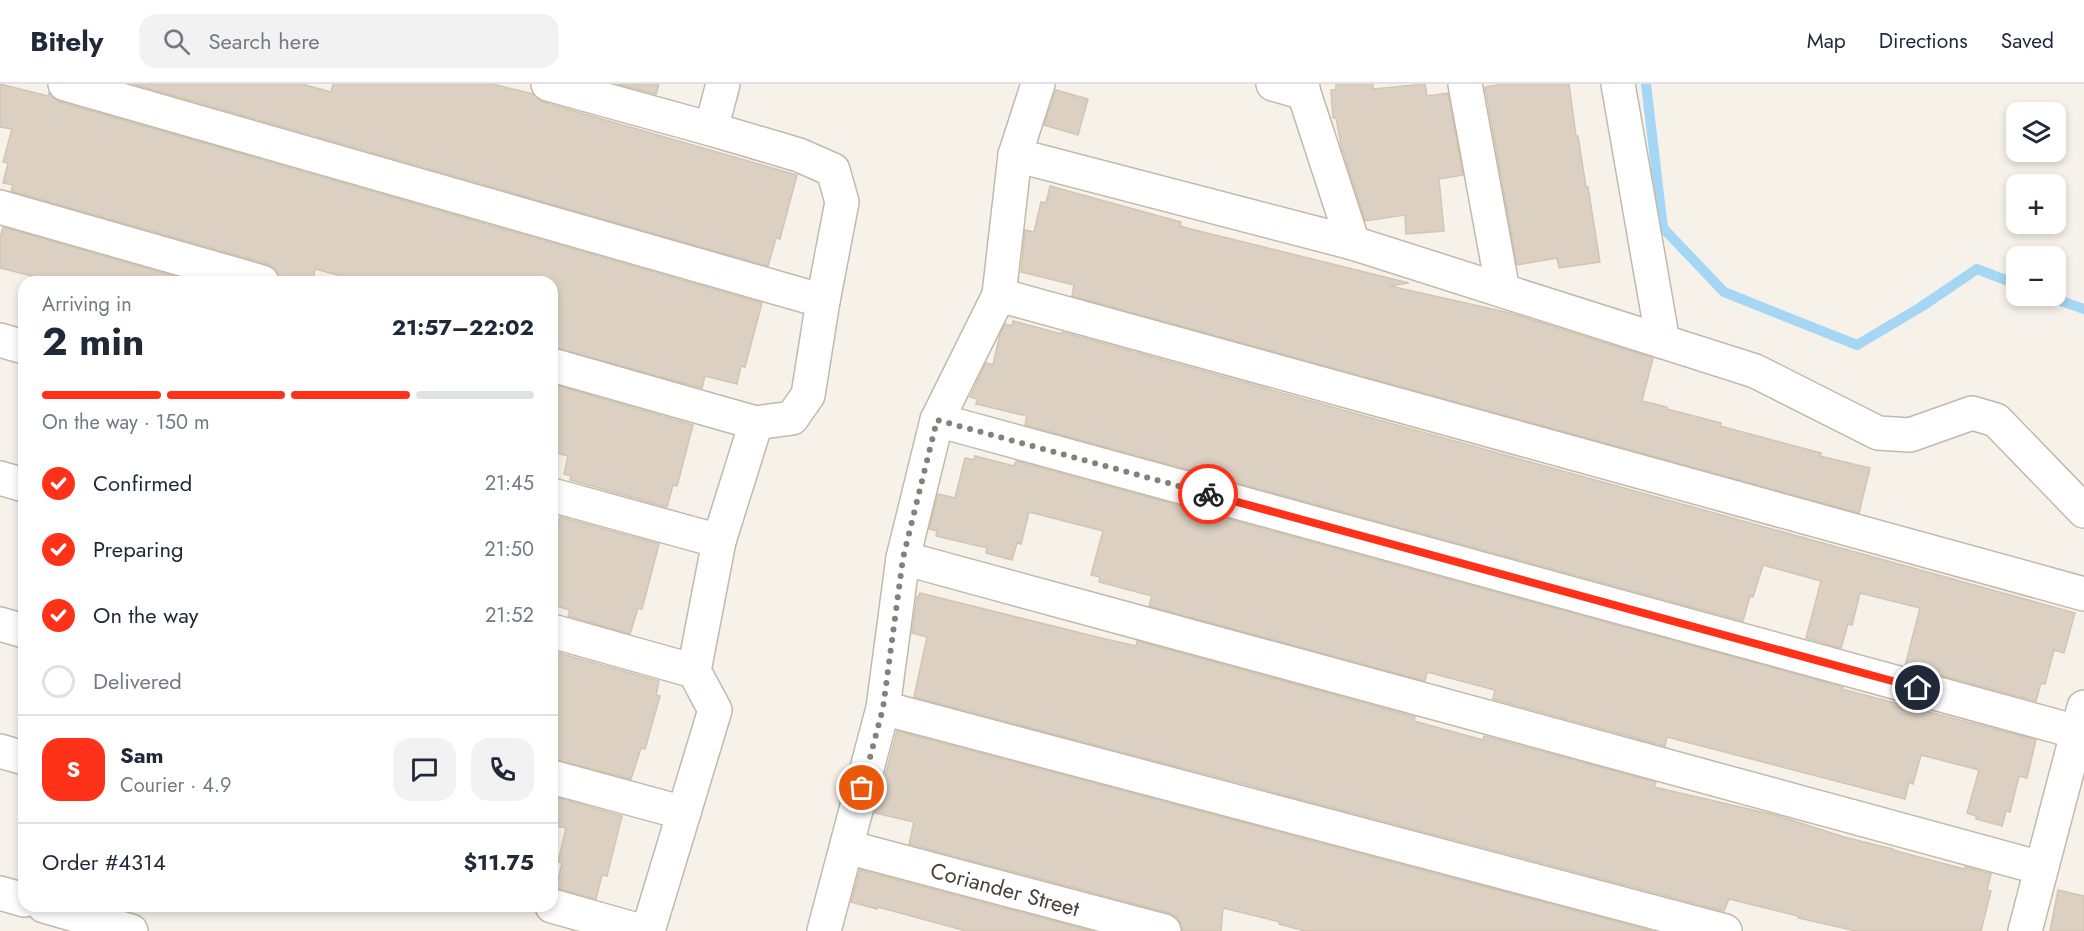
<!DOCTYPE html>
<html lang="en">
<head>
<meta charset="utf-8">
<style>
  :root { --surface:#fff; --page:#f2f2f3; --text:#1f2937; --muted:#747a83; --line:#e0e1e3; --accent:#ff3118 }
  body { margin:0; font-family:Jost,sans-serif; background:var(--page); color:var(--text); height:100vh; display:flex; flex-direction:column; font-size:22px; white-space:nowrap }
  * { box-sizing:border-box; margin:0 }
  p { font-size:20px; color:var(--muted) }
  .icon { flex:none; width:33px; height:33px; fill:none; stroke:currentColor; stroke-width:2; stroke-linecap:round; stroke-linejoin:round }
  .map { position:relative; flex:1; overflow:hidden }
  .sheet { position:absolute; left:18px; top:192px; width:540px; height:636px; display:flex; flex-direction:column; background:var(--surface); border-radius:18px; box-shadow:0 3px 9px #0003 }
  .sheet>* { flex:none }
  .controls { position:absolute; left:2006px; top:18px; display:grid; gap:12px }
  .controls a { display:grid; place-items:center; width:60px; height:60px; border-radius:12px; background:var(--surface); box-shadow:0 3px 9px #0003; font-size:30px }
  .pin { position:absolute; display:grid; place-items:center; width:51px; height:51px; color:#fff; margin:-26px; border:3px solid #fff; border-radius:50%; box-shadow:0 2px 6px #0007 }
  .courier { position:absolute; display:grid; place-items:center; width:60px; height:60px; margin:-30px; border:4px solid #ff3118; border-radius:50%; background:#fff; color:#222; box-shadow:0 2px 8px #0007 }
  .summary em { font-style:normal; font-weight:700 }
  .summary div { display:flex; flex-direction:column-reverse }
  .summary { display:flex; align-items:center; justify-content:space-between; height:102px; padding:0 24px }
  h1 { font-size:39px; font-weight:700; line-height:45px }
  .bar { display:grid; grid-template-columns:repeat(4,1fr); gap:9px 6px; align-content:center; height:72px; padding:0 24px }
  .bar i { height:8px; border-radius:4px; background:var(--line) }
  .bar .active { background:var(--accent) }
  .bar p { grid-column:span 4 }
  .line { display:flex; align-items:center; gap:15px; padding:0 24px; border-top:2px solid var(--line) }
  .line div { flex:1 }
  .round { display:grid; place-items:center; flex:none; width:63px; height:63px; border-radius:18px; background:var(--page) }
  ol { padding:0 24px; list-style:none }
  li { display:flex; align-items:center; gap:18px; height:66px }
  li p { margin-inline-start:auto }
  li .icon { padding:6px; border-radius:50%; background:var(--accent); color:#fff; stroke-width:4 }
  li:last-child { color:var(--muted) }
  li i { width:33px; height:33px; border:3px solid var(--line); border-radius:50% }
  header { display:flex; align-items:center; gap:36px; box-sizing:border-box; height:84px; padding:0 30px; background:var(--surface); border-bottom:2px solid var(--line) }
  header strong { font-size:28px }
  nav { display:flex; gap:33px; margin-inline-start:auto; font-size:21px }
  .search { width:420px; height:54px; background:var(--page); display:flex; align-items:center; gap:15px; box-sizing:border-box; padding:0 21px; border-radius:18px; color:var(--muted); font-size:22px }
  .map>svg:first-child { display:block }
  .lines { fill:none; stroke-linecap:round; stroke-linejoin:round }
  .stream { stroke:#a5d7f4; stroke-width:10 }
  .building { fill:#dbd0c2; stroke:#d3c5b2; stroke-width:1.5 }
  .minor-casing { stroke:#c2b9ac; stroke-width:36 }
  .minor { stroke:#fff; stroke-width:33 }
  .done { stroke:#868076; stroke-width:6; stroke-dasharray:0 10.8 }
  .route { stroke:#ff3118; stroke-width:8 }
  .labels { text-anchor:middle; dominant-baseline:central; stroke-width:4.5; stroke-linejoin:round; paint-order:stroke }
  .street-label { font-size:22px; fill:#4a4237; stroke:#fff }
</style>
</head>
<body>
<header>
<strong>Bitely</strong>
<div class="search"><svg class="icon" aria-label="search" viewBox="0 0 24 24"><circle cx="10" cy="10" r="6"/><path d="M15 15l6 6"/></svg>Search here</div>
<nav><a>Map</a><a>Directions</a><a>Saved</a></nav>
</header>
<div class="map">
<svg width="2084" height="847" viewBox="0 0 2084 847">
  <rect width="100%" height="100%" fill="#f6f2ea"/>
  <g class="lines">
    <g class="stream">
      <path d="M 1646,0 L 1663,144 L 1724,208 L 1857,261 L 1921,223 L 1977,185 L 2016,200"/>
      <path d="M 2047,212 L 2084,225"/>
    </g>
  </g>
  <g class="building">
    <path d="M 0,0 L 48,12 L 49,9 L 52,13 L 60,18 L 762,219 L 745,283 L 741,282 L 737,300 L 705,292 L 702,304 L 552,263 L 552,198 L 365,198 L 315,185 L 313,198 L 280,198 L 276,185 L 267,180 L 11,107 L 13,101 L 3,99 L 8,79 L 3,78 L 12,45 L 0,43 Z"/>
    <path d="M 133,0 L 302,0 L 331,8 L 333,0 L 493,0 L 533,10 L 543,18 L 797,91 L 780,155 L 776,154 L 768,182 Z"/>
    <path d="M 618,0 L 659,0 L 656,10 Z"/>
    <path d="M 1336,0 L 1373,0 L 1373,5 L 1425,0 L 1427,12 L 1448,9 L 1463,91 L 1439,95 L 1444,147 L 1406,150 L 1405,131 L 1365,137 L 1341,61 L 1336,34 L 1333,34 L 1331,6 L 1336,6 Z"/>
    <path d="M 1503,0 L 1569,0 L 1576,52 L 1578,52 L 1586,103 L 1588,103 L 1600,178 L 1559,184 L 1557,174 L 1517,181 L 1485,3 Z"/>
    <path d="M 1056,6 L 1088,15 L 1078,51 L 1044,41 Z"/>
    <path d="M 1050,102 L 1181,138 L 1180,142 L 1191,145 L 1409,199 L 1390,202 L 1510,229 L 1653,274 L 1642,317 L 1667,323 L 1667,325 L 1721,339 L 1720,342 L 1821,369 L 1820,372 L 1870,384 L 1859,429 L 1072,212 L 1074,201 L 1021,188 L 1025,146 L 1034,148 L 1041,118 L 1046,119 Z"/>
    <path d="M 3,143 L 194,198 L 56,198 L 0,184 L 0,154 Z"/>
    <path d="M 1013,237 L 1062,250 L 1062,248 L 2075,529 L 2064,569 L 2054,566 L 2045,600 L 2041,599 L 2036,617 L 1905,582 L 1920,524 L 1860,509 L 1852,541 L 1848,540 L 1841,564 L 1806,554 L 1821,497 L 1763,481 L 1753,513 L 1750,512 L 1743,537 L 1025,341 L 1027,332 L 976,320 L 977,315 L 970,313 L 986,279 L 993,281 L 1000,250 L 1005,240 L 1012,242 Z"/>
    <path d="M 552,300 L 693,341 L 677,402 L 673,401 L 667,423 L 570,396 L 571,392 L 564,390 L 568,372 L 552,368 Z"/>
    <path d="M 975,372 L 1014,382 L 1016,377 L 1843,603 L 1842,605 L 2036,656 L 2027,694 L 2019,692 L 2010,728 L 2006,727 L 2002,742 L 1976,735 L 1976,732 L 1967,729 L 1979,686 L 1921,671 L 1913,700 L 1909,698 L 1905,715 L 1667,653 L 1665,662 L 1493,615 L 1495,606 L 1427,588 L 1425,597 L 1149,522 L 1152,512 L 1099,498 L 1100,493 L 1091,491 L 1103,447 L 1029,428 L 1021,460 L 1017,459 L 1012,476 L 986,469 L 987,464 L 936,452 L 937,447 L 929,445 L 938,410 L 955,414 L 965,374 L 974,376 Z"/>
    <path d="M 560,433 L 659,460 L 642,525 L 638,524 L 630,550 L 568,532 L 570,526 L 556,522 L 558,517 L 552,515 L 552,445 L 556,446 Z"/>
    <path d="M 920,509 L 1101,554 L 1136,562 L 1137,557 L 1415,633 L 1414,637 L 1483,656 L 1484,652 L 1656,698 L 1654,703 L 1779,732 L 1844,753 L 1893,765 L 1893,766 L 1964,785 L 1965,783 L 1991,790 L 1987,806 L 1991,807 L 1981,847 L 1856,847 L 1798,834 L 1798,832 L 1729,815 L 1724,827 L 914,613 L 927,553 L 912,549 L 917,513 L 918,514 Z"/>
    <path d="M 559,569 L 659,597 L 656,611 L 660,612 L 645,665 L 641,664 L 631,695 L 552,675 L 552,582 L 556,583 Z"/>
    <path d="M 897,647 L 1652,847 L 1305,847 L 1279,840 L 1280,838 L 1223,824 L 1221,847 L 1182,847 L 1182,842 L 1178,834 L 1169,829 L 909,760 L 914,738 L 875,729 Z"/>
    <path d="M 552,712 L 622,732 L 607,792 L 602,791 L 596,815 L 556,804 L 562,779 L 558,778 L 566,744 L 552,741 Z"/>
    <path d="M 860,786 L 1091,847 L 966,847 L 878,823 L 877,825 L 851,818 Z"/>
    <path d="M 2058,806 L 2084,812 L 2084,847 L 2050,847 Z"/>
  </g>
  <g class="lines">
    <g class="minor-casing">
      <g id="minor">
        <path d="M 65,0 L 823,217"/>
        <path d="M 548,0 L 711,45 L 723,0"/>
        <path d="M 1273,0 L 1304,9"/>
        <path d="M 1302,0 L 1304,9 L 1353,159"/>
        <path d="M 1465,0 L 1503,207"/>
        <path d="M 1618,0 L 1663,258"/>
        <path d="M 1015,71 L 1353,159 L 1755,287 L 1878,349 L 1910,351 L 1972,329 L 1996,336 L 2084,427"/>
        <path d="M 0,123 L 262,198"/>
        <path d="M 999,211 L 2084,510"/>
        <path d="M 0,256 L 24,263"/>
        <path d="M 552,281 L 756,339"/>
        <path d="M 937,336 L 2077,648"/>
        <path d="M 0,394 L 24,401"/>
        <path d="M 552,411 L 719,457"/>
        <path d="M 903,474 L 2041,784"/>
        <path d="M 0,540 L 24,547"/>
        <path d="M 552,547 L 694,587"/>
        <path d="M 883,624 L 1725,847"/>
        <path d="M 0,667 L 24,674"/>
        <path d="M 552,693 L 684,729"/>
        <path d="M 847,763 L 1164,847"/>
        <path d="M 0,809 L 24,816"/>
        <path d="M 44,822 L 131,847"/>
        <path d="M 552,822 L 641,847"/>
        <path d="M 648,847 L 715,626 L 694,587 L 719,457 L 756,339 L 792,334 L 808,311 L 823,217 L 842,118 L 833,86 L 799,71 L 711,45"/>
        <path d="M 824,847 L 883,624 L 903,474 L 937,336 L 999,211 L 1015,71 L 1038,0"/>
        <path d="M 2025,847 L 2084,623"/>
      </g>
    </g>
    <use href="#minor" class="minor"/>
  </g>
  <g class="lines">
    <path class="done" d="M 862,704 L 883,624 L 903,474 L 937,336 L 1208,410"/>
    <path class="route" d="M 1208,410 L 1918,604"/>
  </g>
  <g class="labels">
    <g class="street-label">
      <text transform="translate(1005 805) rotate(15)">Coriander Street</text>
    </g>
  </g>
</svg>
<div class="controls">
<a><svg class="icon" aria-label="layers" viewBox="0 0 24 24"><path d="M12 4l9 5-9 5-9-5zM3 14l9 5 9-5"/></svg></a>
<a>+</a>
<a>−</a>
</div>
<div class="pin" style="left:862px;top:704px;background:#ea580c"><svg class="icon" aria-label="bag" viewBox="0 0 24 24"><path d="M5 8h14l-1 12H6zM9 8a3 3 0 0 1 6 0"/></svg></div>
<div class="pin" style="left:1918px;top:604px;background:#1f2937"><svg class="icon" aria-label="home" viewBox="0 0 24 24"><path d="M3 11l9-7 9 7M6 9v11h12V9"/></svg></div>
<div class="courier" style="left:1208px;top:410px"><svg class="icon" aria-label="bike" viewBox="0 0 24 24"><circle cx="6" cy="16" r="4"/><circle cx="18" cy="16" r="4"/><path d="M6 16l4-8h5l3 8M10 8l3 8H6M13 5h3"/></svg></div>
<section class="sheet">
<div class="summary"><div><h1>2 min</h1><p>Arriving in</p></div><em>21:57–22:02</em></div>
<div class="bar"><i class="active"></i><i class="active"></i><i class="active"></i><i></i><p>On the way · 150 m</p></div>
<ol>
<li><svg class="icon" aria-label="check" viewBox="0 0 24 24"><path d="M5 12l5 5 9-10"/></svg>Confirmed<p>21:45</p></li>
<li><svg class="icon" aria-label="check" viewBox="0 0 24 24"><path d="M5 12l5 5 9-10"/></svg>Preparing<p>21:50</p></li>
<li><svg class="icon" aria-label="check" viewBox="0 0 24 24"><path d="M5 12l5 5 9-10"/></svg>On the way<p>21:52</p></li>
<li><i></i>Delivered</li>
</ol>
<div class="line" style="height:108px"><b class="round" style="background:var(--accent);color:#fff">S</b><div><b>Sam</b><p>Courier · 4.9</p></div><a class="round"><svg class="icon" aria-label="chat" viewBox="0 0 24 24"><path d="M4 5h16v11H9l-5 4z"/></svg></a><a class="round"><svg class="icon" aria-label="phone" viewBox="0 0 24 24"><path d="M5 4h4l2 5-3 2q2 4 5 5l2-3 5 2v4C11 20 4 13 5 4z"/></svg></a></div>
<div class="line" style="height:78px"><div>Order #4314</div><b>$11.75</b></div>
</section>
</div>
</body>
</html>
